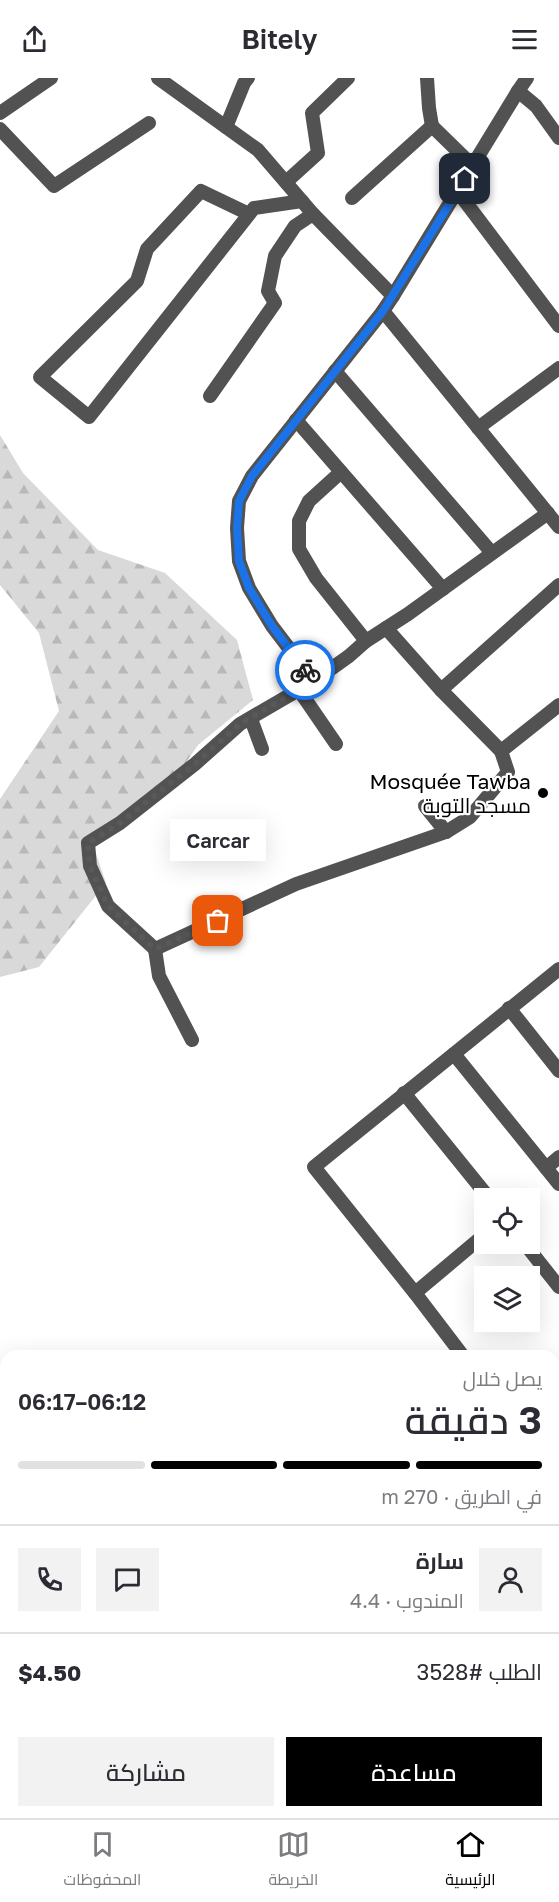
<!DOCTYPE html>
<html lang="ar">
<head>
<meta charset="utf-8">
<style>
  :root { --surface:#fff; --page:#f2f2f3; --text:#2b2b33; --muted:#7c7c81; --line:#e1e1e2; --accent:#000 }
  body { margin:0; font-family:"Golos Text",Cairo,sans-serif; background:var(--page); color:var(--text); direction:rtl; height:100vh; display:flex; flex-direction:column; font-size:22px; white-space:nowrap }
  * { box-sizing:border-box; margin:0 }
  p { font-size:20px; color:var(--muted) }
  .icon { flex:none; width:33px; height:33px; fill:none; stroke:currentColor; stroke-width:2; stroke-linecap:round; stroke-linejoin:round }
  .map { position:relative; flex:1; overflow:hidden; direction:ltr }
  .sheet { position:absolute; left:0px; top:1272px; width:560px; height:468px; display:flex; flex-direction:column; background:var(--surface); border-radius:18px 18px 0 0; box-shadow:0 6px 24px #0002; direction:rtl }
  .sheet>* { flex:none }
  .tools { position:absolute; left:474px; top:1110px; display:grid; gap:12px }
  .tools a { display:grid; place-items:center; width:66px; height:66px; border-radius:0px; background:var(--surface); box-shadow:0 6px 24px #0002; font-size:30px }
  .pin { position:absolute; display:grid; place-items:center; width:51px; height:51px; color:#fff; margin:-26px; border-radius:12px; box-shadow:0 3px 9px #0006 }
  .courier { position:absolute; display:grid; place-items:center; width:60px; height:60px; margin:-30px; border:4px solid #1a73e8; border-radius:50%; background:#fff; color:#222; box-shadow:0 2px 8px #0007 }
  .bubble { position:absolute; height:42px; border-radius:0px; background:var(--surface); box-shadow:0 6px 24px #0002; font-size:20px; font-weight:600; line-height:42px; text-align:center; direction:rtl }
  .summary em { font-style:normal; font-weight:600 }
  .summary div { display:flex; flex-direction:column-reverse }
  .summary { display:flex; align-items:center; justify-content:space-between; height:102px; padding:0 18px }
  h1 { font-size:39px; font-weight:600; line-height:45px }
  .bar { display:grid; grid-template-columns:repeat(4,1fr); gap:9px 6px; align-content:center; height:72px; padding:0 18px }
  .bar i { height:8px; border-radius:4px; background:var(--line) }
  .bar .current { background:var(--accent) }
  .bar p { grid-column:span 4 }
  .line { display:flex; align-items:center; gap:15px; padding:0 18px; border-top:2px solid var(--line) }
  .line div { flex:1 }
  .round { display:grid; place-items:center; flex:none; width:63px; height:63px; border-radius:0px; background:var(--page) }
  .primary-button { display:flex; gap:12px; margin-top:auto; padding:12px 18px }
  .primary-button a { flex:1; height:69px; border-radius:0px; background:var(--accent); color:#fff; font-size:24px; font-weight:600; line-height:69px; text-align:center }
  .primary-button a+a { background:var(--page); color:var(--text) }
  header { display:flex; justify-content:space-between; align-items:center; height:78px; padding:0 18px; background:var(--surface); font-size:27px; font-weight:600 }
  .menu { display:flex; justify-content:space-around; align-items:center; height:84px; border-top:2px solid var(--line); background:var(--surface); font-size:16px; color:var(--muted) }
  .menu a { display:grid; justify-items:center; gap:3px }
  .menu .current { color:var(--accent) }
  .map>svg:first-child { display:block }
  .forest { fill:url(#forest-firs) }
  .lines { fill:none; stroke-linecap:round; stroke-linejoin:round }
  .minor { stroke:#525252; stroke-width:14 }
  .done { stroke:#595959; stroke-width:6; stroke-dasharray:0 10.8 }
  .route { stroke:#1a73e8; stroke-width:8 }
  .poi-dot { fill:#000; stroke:#fff; stroke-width:2 }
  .labels { text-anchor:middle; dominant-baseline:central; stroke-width:4.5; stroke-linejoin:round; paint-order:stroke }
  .poi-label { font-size:21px; fill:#000; stroke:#fff; text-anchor:end }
</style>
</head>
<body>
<header><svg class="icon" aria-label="menu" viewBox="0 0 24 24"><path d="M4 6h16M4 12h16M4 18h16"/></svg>Bitely<svg class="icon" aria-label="share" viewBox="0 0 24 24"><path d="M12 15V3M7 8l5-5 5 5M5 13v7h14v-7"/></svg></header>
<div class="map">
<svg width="559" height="1740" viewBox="0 0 559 1740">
  <defs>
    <pattern id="forest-firs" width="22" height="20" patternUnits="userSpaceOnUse" patternTransform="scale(1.5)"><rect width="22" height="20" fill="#d9d9d9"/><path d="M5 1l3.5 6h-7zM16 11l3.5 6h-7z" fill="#b8b8b8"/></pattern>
  </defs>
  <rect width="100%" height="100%" fill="#fff"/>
  <g class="forest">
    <path d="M 0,357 L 23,395 L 98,472 L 165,495 L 237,562 L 253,622 L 198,667 L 170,708 L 90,758 L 106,805 L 39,889 L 0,899 L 0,721 L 59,633 L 39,555 L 0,507 Z"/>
    <path d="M 80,1734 L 262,1734 L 262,1740 L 81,1740 Z"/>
  </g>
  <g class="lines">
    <g class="minor">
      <path d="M 158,0 L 258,72 L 313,136 L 393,218 L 518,13"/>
      <path d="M 427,0 L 429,30 L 432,48"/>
      <path d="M 527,0 L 518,13 L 536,28 L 559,60"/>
      <path d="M 0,35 L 51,0"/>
      <path d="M 226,49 L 244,5 L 248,0"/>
      <path d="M 0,51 L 54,108 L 149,45"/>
      <path d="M 286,104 L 318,75 L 312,35 L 348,0"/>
      <path d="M 458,114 L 559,248"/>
      <path d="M 352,120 L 432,48 L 473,88"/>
      <path d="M 249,136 L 201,113 L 147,171 L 137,203 L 40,299 L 89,339 L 254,130 L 302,123"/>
      <path d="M 383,233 L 559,449"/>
      <path d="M 335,293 L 492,475"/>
      <path d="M 210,318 L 275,225 L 268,213 L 275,178 L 295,148 L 313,136"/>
      <path d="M 296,342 L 443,511"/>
      <path d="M 478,350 L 559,290"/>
      <path d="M 341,394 L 309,423 L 299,443 L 299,471 L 316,500 L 366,563"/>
      <path d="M 548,435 L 408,536 L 366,563 L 349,578 L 314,603 L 240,646 L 195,686 L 120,745 L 88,765 L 90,788 L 108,828 L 155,871 L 296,806 L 446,754 L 470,739 L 508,694 L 501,673 L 559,627"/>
      <path d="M 386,550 L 441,612 L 501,673"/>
      <path d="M 314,603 L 272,548 L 249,510 L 239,483 L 237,450 L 239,423 L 252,398 L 383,233 L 393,218"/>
      <path d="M 299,612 L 336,666"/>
      <path d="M 441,612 L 559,507"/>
      <path d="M 251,641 L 262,671"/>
      <path d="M 425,728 L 446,754"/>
      <path d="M 155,871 L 159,898 L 192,962"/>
      <path d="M 509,930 L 559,993"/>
      <path d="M 454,976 L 559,1106"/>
      <path d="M 404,1015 L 489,1120"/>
      <path d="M 546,1090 L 559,1079"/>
      <path d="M 525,1166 L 559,1209"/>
      <path d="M 415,1215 L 484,1157"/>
      <path d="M 463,1278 L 415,1215 L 314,1089 L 559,891"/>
      <path d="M 554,1328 L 559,1324"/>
    </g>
  </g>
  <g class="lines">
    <path class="done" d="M 218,843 L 155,871 L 108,828 L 90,788 L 88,765 L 120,745 L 195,686 L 240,646 L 314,603 L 305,592"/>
    <path class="route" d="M 305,592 L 272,548 L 249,510 L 239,483 L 237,450 L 239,423 L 252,398 L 383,233 L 465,101"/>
  </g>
  <circle class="poi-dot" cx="543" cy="715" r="6"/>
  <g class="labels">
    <g class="poi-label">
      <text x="531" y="703">Mosquée Tawba<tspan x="531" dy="24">مسجد التوبة</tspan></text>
    </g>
  </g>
</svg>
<div class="tools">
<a><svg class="icon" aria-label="locate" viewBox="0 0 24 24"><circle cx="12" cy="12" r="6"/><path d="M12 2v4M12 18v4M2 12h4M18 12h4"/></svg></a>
<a><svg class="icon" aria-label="layers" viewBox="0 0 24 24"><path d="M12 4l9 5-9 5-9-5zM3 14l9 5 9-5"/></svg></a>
</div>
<div class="pin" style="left:218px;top:843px;background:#ea580c"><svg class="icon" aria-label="bag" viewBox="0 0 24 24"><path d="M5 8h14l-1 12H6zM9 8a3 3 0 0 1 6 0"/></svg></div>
<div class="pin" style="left:465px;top:101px;background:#1f2937"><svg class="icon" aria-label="home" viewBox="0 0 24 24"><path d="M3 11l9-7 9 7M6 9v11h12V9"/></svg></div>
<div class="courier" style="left:305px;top:592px"><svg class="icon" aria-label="bike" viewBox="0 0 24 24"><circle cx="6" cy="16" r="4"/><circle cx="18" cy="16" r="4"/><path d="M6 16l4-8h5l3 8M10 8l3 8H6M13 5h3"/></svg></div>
<div class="bubble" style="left:170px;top:741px;width:96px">Carcar</div>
<section class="sheet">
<div class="summary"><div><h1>3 دقيقة</h1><p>يصل خلال</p></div><em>06:12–06:17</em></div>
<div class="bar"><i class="current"></i><i class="current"></i><i class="current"></i><i></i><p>في الطريق · 270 m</p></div>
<div class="line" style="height:108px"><a class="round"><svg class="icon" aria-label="person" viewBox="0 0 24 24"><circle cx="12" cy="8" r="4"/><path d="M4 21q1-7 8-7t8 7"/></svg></a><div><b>سارة</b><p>المندوب · 4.4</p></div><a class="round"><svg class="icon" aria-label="chat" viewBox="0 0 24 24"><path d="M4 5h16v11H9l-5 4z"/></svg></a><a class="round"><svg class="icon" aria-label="phone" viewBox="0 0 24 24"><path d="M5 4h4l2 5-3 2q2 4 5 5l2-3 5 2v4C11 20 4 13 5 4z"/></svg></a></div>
<div class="line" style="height:78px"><div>الطلب #3528</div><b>$4.50</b></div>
<div class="primary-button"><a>مساعدة</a><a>مشاركة</a></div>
</section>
</div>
<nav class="menu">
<a class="current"><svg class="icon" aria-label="home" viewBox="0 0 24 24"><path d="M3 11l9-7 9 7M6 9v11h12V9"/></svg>الرئيسية</a>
<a><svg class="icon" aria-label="map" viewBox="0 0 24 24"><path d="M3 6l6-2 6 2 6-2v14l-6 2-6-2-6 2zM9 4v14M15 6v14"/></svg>الخريطة</a>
<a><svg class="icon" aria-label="saved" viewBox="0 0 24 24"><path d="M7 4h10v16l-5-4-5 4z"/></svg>المحفوظات</a>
</nav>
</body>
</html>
